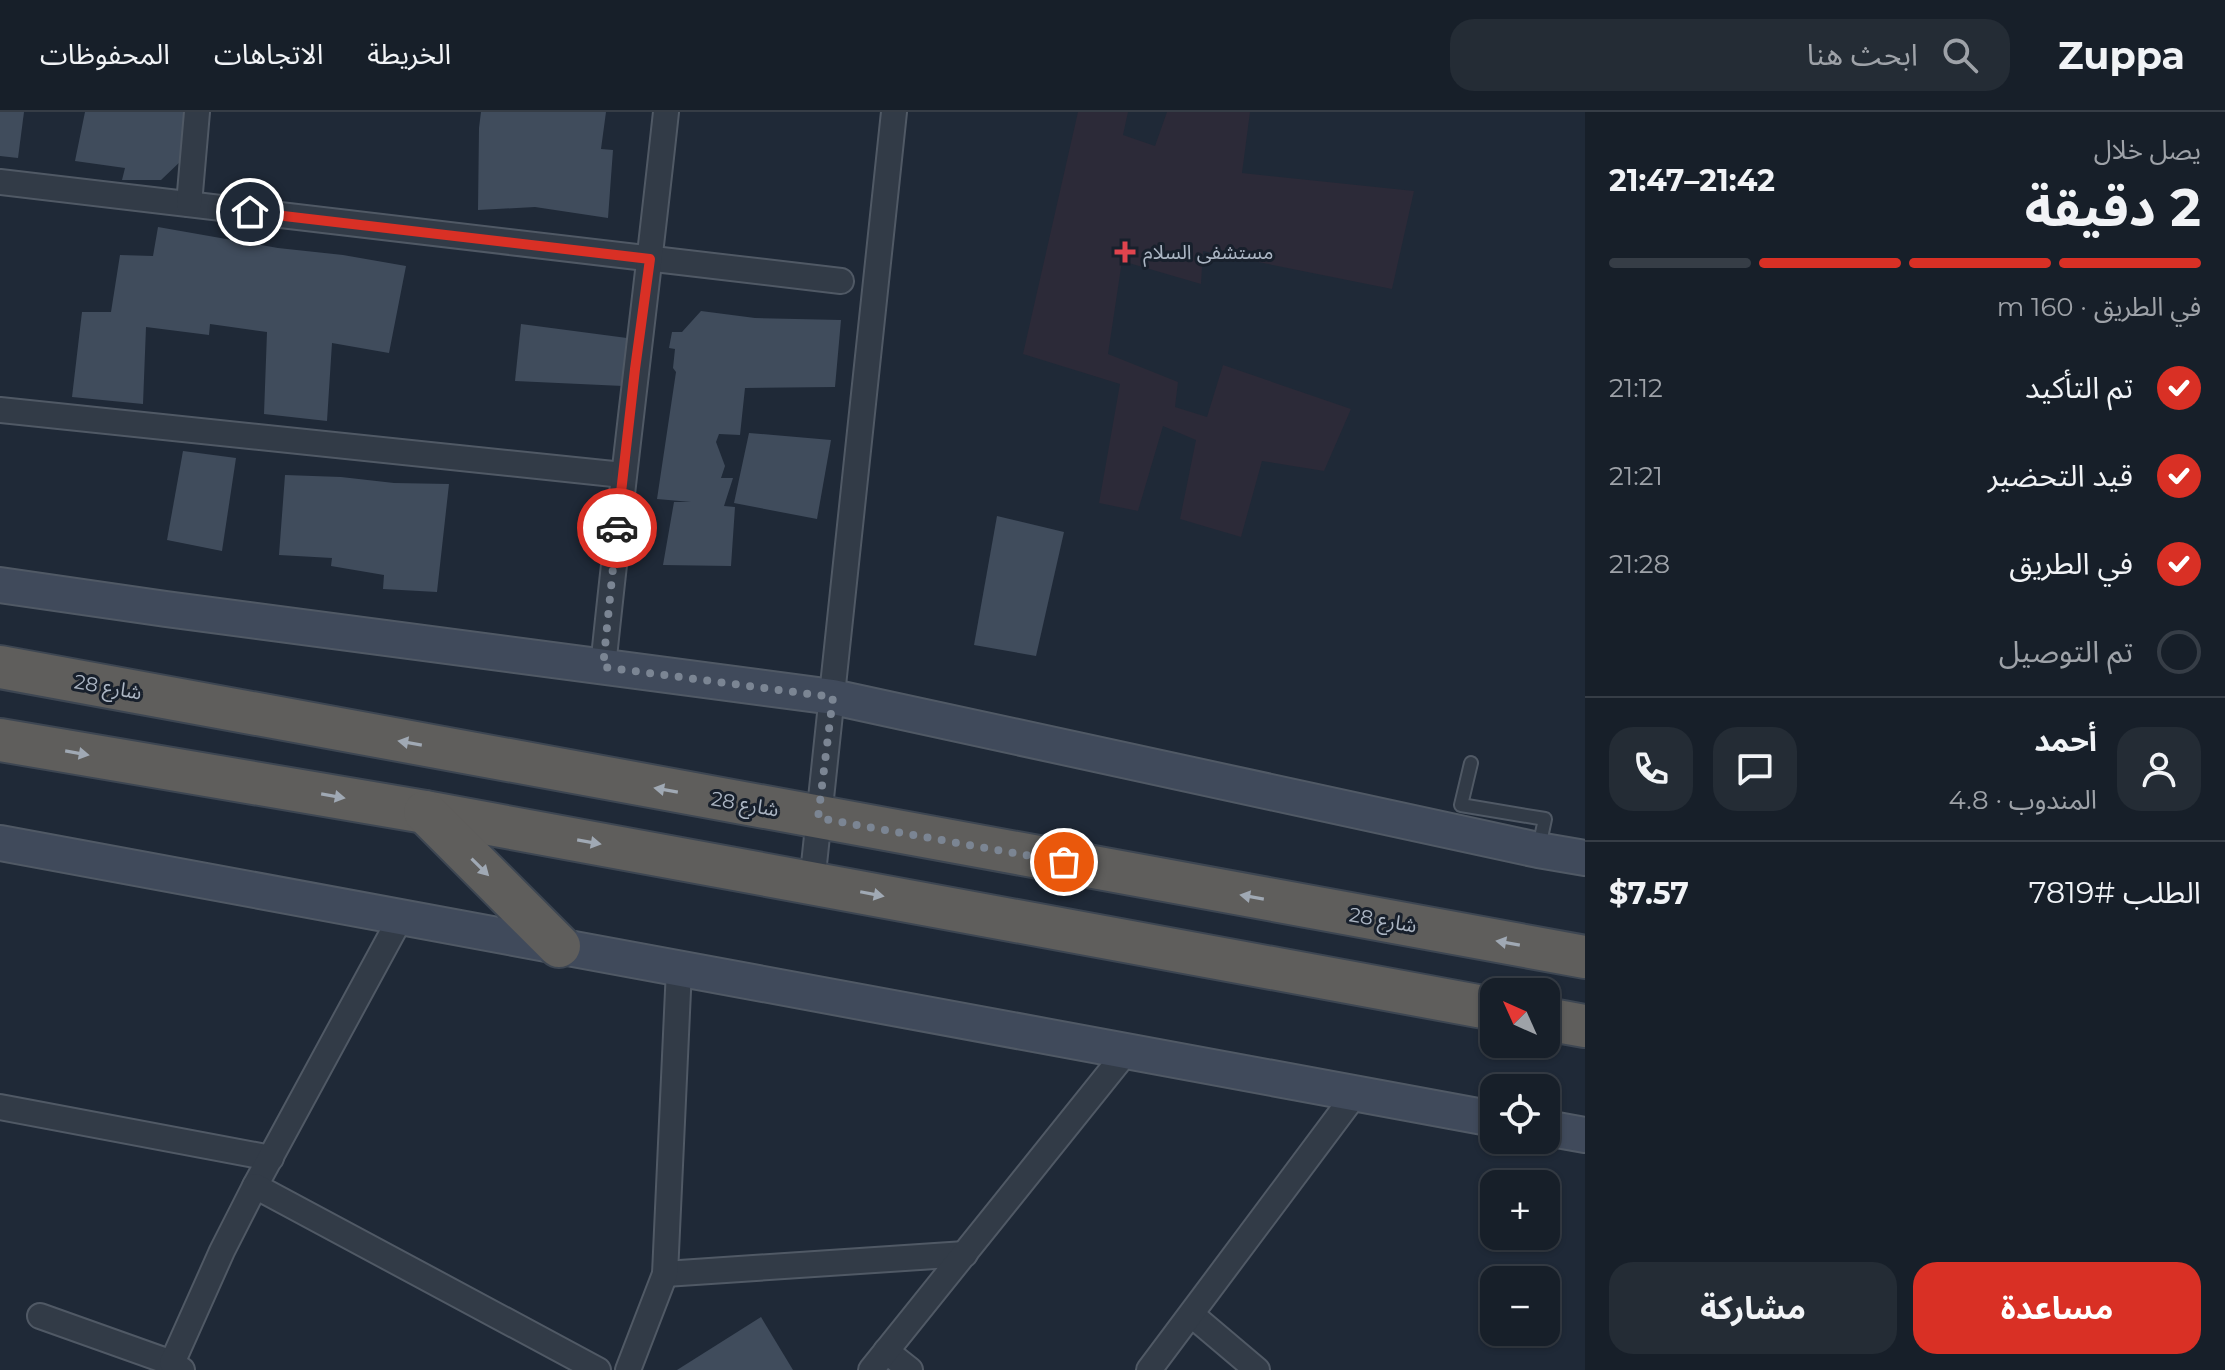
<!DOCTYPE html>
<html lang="ar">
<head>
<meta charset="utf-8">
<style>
  :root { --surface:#171f29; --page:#242c35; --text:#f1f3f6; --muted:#9ea2a8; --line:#363d46; --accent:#d93025 }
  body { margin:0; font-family:Montserrat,"Noto Sans Arabic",sans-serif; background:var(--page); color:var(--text); direction:rtl; height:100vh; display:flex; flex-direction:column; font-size:30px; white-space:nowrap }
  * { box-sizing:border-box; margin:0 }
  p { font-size:26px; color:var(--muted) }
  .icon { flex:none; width:44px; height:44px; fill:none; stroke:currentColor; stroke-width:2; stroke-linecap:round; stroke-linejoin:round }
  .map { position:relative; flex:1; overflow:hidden; direction:ltr }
  .drawer { display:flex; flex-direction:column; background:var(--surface); width:640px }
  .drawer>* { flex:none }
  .needle { width:52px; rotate:315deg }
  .tools { position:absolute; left:1480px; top:866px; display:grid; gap:16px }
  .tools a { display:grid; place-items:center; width:80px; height:80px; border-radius:16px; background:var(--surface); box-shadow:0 2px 6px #0004,0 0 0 2px var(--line); font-size:40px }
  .pin { position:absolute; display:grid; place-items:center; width:68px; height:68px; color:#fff; margin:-34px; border:4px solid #fff; border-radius:50%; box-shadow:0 2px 8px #0007 }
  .courier { position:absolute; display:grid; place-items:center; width:80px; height:80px; margin:-40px; border:6px solid #d93025; border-radius:50%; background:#fff; color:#222; box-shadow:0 2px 10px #0007 }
  .head em { font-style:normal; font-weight:700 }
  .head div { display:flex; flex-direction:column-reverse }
  .head { display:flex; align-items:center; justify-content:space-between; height:136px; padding:0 24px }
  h1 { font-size:52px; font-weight:700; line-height:60px }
  .bar { display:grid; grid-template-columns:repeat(4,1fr); gap:12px 8px; align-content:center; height:96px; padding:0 24px }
  .bar i { height:10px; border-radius:6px; background:var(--line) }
  .bar .active { background:var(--accent) }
  .bar p { grid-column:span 4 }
  .line { display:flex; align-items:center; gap:20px; padding:0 24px; border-top:2px solid var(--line) }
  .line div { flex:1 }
  .round { display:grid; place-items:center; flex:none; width:84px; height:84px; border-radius:24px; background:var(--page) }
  ol { padding:0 24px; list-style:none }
  li { display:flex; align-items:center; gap:24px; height:88px }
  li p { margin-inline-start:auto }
  li .icon { padding:8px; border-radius:50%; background:var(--accent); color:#fff; stroke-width:4 }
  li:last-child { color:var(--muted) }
  li i { width:44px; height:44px; border:4px solid var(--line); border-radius:50% }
  .cta { display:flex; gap:16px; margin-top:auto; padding:16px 24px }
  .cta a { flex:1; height:92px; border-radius:24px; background:var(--accent); color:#fff; font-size:32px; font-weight:700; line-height:92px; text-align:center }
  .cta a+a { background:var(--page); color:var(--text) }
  header { display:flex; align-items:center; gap:48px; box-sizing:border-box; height:112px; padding:0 40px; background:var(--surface); border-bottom:2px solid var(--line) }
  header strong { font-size:38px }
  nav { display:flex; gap:44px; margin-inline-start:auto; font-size:28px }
  .search { width:560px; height:72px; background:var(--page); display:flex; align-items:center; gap:20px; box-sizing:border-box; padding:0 28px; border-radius:24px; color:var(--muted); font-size:30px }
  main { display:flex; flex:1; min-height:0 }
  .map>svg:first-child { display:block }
  .medical { fill:#2c2a38 }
  .building { fill:#404c5c }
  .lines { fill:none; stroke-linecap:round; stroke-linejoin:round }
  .service-casing { stroke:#505965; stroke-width:16 }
  .minor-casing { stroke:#505965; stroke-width:28 }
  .secondary-casing { stroke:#505965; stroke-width:38 }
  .trunk-casing { stroke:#3d4652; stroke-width:46 }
  .service { stroke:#323b47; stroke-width:12 }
  .minor { stroke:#323b47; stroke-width:24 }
  .secondary { stroke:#404a5b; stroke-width:34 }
  .trunk { stroke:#5f5e5c; stroke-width:42 }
  .oneway { fill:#a0a9b4 }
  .done { stroke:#7b8593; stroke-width:8; stroke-dasharray:0 14.4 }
  .route { stroke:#d93025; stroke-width:10 }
  .health-dot { fill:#e0444e; stroke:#18202c; stroke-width:3 }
  .labels { text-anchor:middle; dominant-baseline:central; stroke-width:6; stroke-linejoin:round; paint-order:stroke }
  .poi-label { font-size:20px; fill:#acb6c4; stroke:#18202c; text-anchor:start }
  .street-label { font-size:20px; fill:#acb6c4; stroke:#18202c }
</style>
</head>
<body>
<header>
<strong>Zuppa</strong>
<div class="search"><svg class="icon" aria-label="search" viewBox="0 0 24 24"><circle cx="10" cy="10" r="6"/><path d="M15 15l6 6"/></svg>ابحث هنا</div>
<nav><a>الخريطة</a><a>الاتجاهات</a><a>المحفوظات</a></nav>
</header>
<main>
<section class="drawer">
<div class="head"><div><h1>2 دقيقة</h1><p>يصل خلال</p></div><em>21:42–21:47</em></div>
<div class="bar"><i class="active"></i><i class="active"></i><i class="active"></i><i></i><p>في الطريق · 160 m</p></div>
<ol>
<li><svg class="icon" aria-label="check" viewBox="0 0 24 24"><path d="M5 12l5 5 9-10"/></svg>تم التأكيد<p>21:12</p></li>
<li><svg class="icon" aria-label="check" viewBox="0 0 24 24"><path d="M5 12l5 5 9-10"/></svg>قيد التحضير<p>21:21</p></li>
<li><svg class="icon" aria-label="check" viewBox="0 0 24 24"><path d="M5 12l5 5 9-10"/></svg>في الطريق<p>21:28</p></li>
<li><i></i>تم التوصيل</li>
</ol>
<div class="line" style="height:144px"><a class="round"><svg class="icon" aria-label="person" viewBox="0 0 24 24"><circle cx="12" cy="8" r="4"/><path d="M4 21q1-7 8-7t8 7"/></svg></a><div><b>أحمد</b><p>المندوب · 4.8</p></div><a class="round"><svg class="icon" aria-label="chat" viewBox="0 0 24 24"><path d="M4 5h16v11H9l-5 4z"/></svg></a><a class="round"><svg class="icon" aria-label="phone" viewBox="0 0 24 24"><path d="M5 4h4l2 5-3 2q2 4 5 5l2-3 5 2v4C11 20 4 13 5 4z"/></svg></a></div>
<div class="line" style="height:104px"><div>الطلب #7819</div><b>$7.57</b></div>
<div class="cta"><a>مساعدة</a><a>مشاركة</a></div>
</section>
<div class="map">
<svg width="1585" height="1258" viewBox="0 0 1585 1258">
  <rect width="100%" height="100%" fill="#1f2937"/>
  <path class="medical" d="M 1078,0 L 1128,0 L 1123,23 L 1155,34 L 1167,0 L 1250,0 L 1242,61 L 1414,79 L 1392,177 L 1203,139 L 1201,172 L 1122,149 L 1108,242 L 1178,270 L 1175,295 L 1207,305 L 1223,253 L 1351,297 L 1324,359 L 1262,349 L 1241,425 L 1180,407 L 1196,328 L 1163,314 L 1138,399 L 1099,391 L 1120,272 L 1023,242 Z"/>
  <g class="building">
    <path d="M 0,0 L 24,0 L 18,46 L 0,44 Z"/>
    <path d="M 85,0 L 187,0 L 184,46 L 161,68 L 122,68 L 125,56 L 75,49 Z"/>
    <path d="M 481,0 L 606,0 L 601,37 L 613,38 L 608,106 L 535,95 L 478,98 L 479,16 Z"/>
    <path d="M 158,115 L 278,136 L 343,143 L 406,154 L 389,241 L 332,231 L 327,309 L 264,302 L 267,220 L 210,212 L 209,223 L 146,215 L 143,292 L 72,285 L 82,200 L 111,200 L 120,143 L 153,144 Z"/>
    <path d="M 701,199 L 755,206 L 841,208 L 835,275 L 745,276 L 740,323 L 719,322 L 716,330 L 725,354 L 721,366 L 733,366 L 724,394 L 735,395 L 731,454 L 663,453 L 674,390 L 691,390 L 657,387 L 676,260 L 673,256 L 675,237 L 669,236 L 672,220 L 682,220 Z"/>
    <path d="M 521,212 L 627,226 L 623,274 L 515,269 Z"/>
    <path d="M 749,321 L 831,328 L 817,407 L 734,391 Z"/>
    <path d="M 183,339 L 236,346 L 222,439 L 167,428 Z"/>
    <path d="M 285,363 L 341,365 L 394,371 L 449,372 L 437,480 L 383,477 L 384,463 L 331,454 L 332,446 L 279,443 Z"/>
    <path d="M 997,404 L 1064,420 L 1036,544 L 974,533 Z"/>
    <path d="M 761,1205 L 793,1258 L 677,1258 Z"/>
  </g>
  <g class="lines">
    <g class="service-casing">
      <path id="service" d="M 1471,651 L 1461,693 L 1545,707 L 1539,735"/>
    </g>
    <g class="minor-casing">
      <g id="minor">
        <path d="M 0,70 L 841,169"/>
        <path d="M 189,92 L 197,0"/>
        <path d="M 0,298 L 623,363"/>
        <path d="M 603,555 C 622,370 646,185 666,0"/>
        <path d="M 812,771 L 894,0"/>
        <path d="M 0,995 L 271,1046"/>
        <path d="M 255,1074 L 401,805"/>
        <path d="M 665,1162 L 965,1142"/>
        <path d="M 1192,1203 L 1257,1258"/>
        <path d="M 40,1204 L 172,1251"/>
        <path d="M 886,1239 L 910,1258"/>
        <path d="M 182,1258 L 172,1251 L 222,1139 L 255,1074 L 598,1258"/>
        <path d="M 628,1258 L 665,1162 L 679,857"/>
        <path d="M 871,1258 L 1127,939"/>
        <path d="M 1149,1258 L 1356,981"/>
      </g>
    </g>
    <g class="secondary-casing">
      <g id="secondary">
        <path d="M 0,473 L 166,497 L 833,585 L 1538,738 L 1585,746"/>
        <path d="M 0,731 L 1494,1007"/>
        <path d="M 1546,1016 L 1585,1023"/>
      </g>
    </g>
    <g class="trunk-casing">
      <g id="trunk">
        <path d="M 0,555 L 1585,845"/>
        <path d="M 0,628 L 425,700 L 1494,897"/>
        <path d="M 425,700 L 559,834"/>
        <path d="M 1546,907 L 1585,914"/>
      </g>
    </g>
    <use href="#service" class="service"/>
    <use href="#minor" class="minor"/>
    <use href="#secondary" class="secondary"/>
    <use href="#trunk" class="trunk"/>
  </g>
  <defs><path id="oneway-solid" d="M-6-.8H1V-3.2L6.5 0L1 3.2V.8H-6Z" transform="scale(2)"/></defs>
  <g class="oneway">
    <use href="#oneway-solid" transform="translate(410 631) rotate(-170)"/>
    <use href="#oneway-solid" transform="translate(77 641) rotate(10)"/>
    <use href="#oneway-solid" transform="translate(666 678) rotate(-170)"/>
    <use href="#oneway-solid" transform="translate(333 684) rotate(10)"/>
    <use href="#oneway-solid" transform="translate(589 730) rotate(10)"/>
    <use href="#oneway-solid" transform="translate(480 755) rotate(45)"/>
    <use href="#oneway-solid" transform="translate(872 782) rotate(11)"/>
    <use href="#oneway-solid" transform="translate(1252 785) rotate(-170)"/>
    <use href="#oneway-solid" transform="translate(1508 831) rotate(-170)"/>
  </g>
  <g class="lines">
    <path class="done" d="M 617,416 L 603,555 L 833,585 L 818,706 L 1064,750"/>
    <path class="route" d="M 250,100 L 650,147 L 635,257 L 617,416"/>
  </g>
  <path class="health-dot" d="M1121 128h8v8h8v8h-8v8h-8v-8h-8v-8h8z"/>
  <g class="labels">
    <g class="poi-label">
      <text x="1143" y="140">مستشفى السلام</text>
    </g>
    <g class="street-label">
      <text transform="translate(108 575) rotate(10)">شارع 28</text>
      <text transform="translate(745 692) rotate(10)">شارع 28</text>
      <text transform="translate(1383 808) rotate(10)">شارع 28</text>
    </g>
  </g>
</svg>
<div class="tools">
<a><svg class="needle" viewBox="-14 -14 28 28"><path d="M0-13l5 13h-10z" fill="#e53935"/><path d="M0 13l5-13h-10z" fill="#9ea2a8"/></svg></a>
<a><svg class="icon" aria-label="locate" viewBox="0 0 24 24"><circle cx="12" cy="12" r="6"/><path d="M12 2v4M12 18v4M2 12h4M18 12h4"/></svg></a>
<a>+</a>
<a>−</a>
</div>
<div class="pin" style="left:1064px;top:750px;background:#ea580c"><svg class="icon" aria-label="bag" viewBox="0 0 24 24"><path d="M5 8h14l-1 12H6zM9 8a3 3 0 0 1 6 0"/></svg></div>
<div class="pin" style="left:250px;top:100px;background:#1f2937"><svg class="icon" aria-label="home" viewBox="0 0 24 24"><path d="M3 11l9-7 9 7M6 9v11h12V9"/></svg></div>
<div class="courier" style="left:617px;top:416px"><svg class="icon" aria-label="car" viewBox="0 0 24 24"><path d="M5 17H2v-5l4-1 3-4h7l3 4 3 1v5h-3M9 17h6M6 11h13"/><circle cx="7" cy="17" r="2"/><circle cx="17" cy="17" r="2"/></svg></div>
</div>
</main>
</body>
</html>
